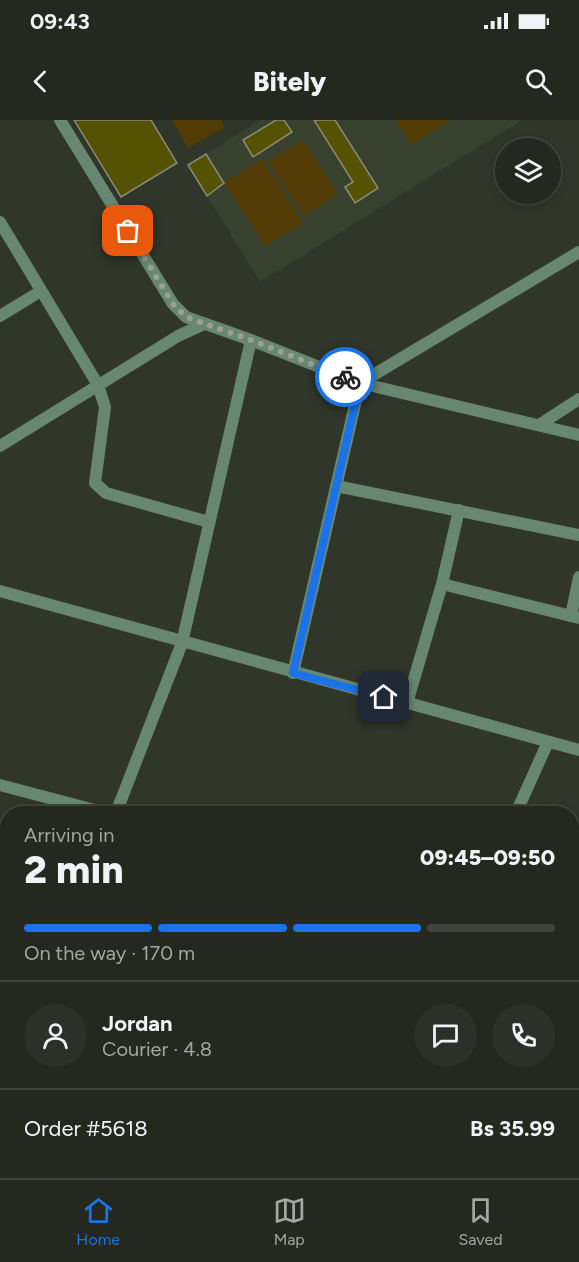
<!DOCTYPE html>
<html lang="en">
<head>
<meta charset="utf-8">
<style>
  :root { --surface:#24281f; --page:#2c3028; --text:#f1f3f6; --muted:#a3a6a4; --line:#41443d; --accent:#1a73e8 }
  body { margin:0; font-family:Figtree,sans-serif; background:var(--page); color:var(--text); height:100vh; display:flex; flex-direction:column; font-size:22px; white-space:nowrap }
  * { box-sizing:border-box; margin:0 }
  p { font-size:20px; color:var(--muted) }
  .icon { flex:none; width:33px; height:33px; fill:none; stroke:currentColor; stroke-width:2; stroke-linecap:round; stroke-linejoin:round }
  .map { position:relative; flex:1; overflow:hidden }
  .drawer { position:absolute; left:0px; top:686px; width:579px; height:374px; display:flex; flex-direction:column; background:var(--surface); border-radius:24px 24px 0 0; box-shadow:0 3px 9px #0003,0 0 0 2px var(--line) }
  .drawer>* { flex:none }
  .tools { position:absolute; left:495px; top:18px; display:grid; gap:12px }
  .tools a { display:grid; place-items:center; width:66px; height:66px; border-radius:50%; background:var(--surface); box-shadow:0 3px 9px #0003,0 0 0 2px var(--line); font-size:30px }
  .pin { position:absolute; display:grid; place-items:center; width:51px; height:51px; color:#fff; margin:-26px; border-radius:12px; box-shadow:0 3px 9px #0006 }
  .courier { position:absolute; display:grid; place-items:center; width:60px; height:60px; margin:-30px; border:4px solid #1a73e8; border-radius:50%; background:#fff; color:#222; box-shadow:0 2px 8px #0007 }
  .head em { font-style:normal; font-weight:800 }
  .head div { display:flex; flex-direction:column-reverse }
  .head { display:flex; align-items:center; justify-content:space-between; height:102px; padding:0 24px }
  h1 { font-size:39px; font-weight:800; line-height:45px }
  .bar { display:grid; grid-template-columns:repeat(4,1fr); gap:9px 6px; align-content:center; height:72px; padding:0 24px }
  .bar i { height:8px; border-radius:4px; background:var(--line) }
  .bar .active { background:var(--accent) }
  .bar p { grid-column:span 4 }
  .line { display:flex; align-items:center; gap:15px; padding:0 24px; border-top:2px solid var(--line) }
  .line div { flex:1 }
  .round { display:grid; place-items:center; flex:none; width:63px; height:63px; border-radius:32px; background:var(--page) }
  .status { display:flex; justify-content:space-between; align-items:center; height:42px; padding:0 30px; background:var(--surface); direction:ltr }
  .status svg { height:16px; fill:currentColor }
  header { display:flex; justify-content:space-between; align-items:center; height:78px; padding:0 24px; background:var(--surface); font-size:27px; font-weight:800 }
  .tab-bar { display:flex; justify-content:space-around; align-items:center; height:84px; border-top:2px solid var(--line); background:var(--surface); font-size:16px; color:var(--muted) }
  .tab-bar a { display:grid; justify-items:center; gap:3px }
  .tab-bar .active { color:var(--accent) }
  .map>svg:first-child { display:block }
  .built { fill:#37412d }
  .green { fill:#523b05 }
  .building { fill:#565204; stroke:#8a8a79; stroke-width:1.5 }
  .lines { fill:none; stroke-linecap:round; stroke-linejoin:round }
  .street { stroke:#688770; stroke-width:12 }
  .done { stroke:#9b9f96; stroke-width:6; stroke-dasharray:0 10.8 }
  .route { stroke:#1a73e8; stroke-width:8 }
</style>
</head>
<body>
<div class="status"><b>09:43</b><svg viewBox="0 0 49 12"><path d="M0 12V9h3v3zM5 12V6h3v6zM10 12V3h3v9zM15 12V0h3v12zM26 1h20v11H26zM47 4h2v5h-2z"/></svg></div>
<header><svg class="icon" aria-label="back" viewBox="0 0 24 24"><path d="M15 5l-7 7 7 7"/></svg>Bitely<svg class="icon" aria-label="search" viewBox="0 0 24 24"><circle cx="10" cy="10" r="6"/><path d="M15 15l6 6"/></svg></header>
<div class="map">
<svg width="579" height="1058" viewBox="0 0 579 1058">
  <rect width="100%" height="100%" fill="#303629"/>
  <path class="built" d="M 261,0 L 522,0 L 260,162 L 188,45 Z"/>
  <g class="green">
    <path d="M 172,0 L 221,0 L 225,7 L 188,28 Z"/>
    <path d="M 396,0 L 451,0 L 411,25 Z"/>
    <path d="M 303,20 L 338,74 L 304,96 L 268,42 Z"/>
    <path d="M 262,39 L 303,103 L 265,126 L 224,62 Z"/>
  </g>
  <g class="building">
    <path d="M 74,0 L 151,0 L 177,43 L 121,77 Z"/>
    <path d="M 276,0 L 284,0 L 292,12 L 253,37 L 243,20 Z"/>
    <path d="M 314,0 L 335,0 L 378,68 L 355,83 L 345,67 L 353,62 Z"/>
    <path d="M 206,34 L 224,63 L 207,76 L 188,45 Z"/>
  </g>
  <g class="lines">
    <g class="street">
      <path d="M 60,0 L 173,184 L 186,197 L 251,220 L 360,263 L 579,315"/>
      <path d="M 0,102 L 98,265 L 105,287 L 95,363 L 106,373 L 209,402"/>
      <path d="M 0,196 L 41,171"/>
      <path d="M 539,305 L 579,279"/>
      <path d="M 0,326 L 178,216 L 204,204"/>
      <path d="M 336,366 L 579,415"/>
      <path d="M 442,464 L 579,498"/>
      <path d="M 0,471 L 579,630"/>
      <path d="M 571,496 L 579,457"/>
      <path d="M 293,553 L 360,263 L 579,132"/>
      <path d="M 407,583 L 442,464 L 459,390"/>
      <path d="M 0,665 L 106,693"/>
      <path d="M 116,693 L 182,523 L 251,220"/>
      <path d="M 516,693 L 548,622"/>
      <path d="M 572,814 L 579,816"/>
      <path d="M 572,983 L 579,976"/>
      <path d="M 0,993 L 8,974"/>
      <path d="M 349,1058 L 352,1052"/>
      <path d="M 504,1058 L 509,1052"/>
    </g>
  </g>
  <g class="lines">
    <path class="done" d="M 128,111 L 173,184 L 186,197 L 251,220 L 345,257"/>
    <path class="route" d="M 345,257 L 360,263 L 293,553 L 384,577"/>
  </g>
</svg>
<div class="tools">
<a><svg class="icon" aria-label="layers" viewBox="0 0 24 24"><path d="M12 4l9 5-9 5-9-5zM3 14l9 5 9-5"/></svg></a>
</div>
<div class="pin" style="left:128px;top:111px;background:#ea580c"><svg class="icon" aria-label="bag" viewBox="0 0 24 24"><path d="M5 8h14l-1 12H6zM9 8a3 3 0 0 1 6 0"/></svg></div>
<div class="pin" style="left:384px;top:577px;background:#1f2937"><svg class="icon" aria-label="home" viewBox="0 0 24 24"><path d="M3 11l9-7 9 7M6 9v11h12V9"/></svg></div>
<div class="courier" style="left:345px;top:257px"><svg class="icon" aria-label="bike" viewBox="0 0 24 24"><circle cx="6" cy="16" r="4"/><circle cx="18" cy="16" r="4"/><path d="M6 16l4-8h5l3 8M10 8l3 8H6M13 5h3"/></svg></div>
<section class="drawer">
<div class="head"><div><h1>2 min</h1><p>Arriving in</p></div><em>09:45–09:50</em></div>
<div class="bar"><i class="active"></i><i class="active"></i><i class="active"></i><i></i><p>On the way · 170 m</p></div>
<div class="line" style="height:108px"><a class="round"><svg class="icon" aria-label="person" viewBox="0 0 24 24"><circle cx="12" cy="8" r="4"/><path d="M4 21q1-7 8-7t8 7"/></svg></a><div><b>Jordan</b><p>Courier · 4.8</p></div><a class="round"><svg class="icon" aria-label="chat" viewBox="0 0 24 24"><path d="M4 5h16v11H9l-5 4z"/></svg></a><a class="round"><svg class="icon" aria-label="phone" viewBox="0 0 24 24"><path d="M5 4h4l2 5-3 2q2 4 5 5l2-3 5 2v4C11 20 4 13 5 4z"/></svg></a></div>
<div class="line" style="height:78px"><div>Order #5618</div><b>Bs 35.99</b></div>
</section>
</div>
<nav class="tab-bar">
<a class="active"><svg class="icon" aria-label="home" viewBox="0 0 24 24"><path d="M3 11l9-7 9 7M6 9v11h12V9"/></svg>Home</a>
<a><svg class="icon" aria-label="map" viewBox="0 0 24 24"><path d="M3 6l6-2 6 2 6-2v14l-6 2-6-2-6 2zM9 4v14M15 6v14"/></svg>Map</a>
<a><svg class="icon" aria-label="saved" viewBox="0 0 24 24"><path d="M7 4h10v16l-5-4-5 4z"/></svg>Saved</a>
</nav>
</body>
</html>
